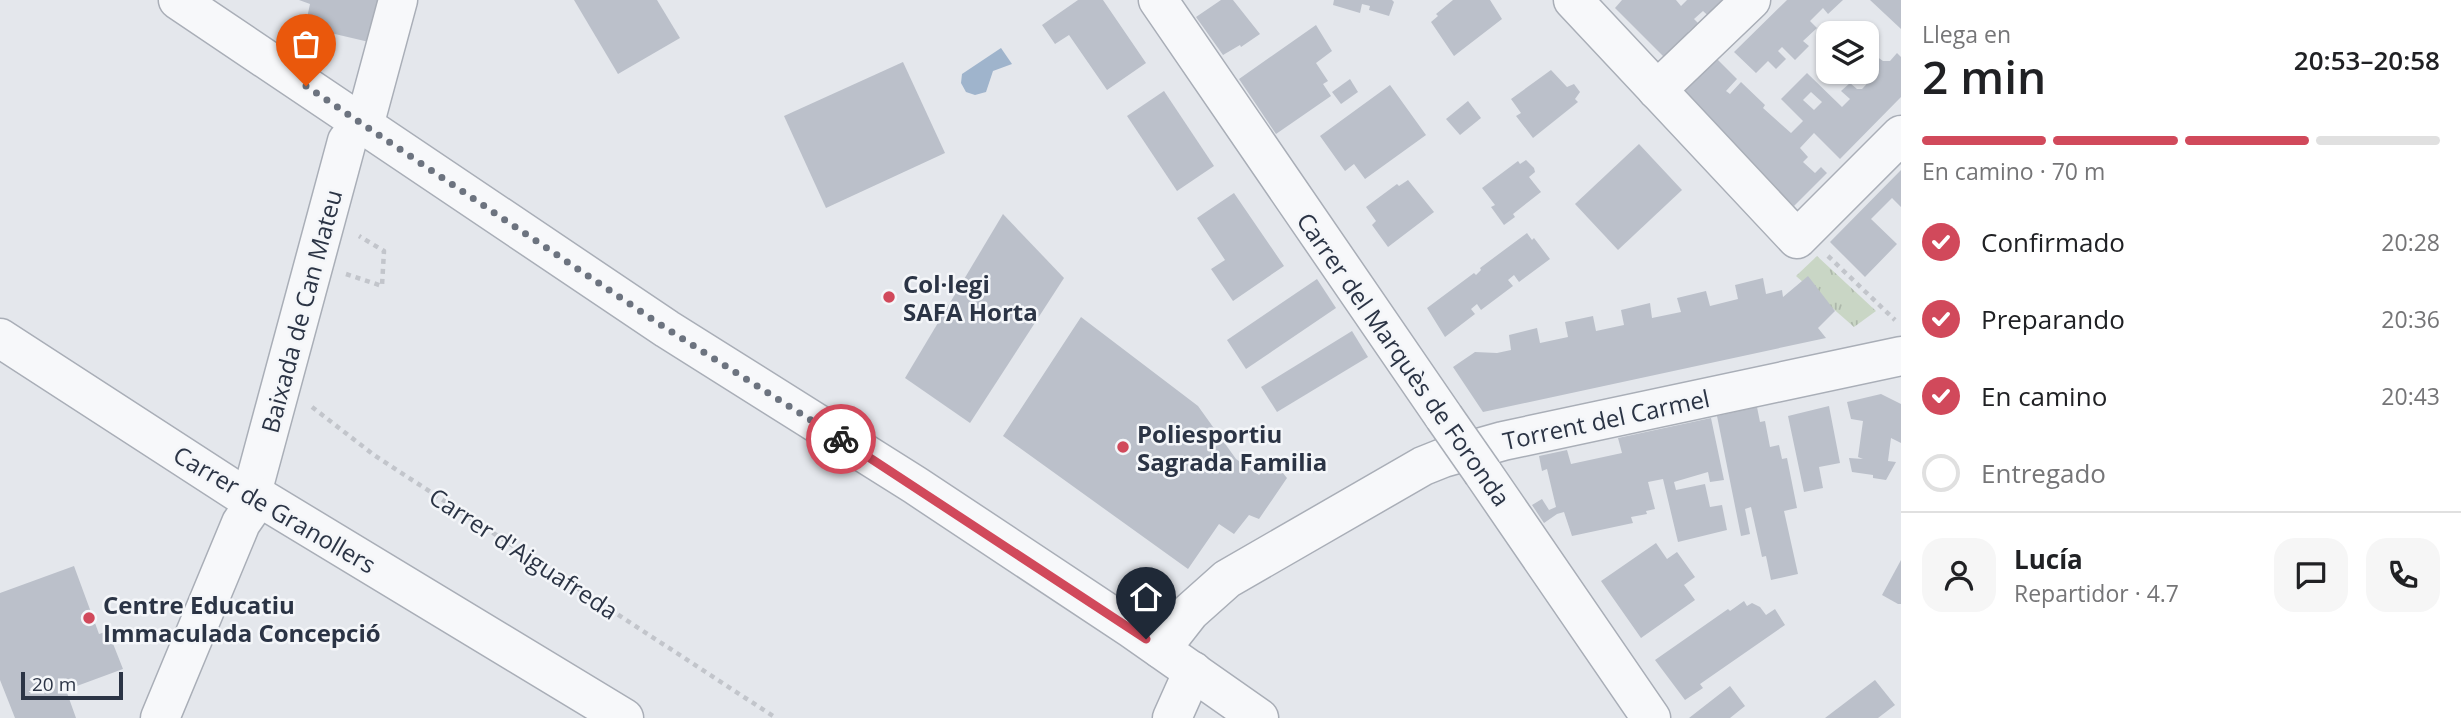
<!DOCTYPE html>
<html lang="es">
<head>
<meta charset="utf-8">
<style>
  :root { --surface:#fff; --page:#f6f6f6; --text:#202124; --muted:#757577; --line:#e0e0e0; --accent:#d1495b }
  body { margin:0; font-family:"Open Sans",sans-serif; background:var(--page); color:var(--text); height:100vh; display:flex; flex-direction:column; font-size:26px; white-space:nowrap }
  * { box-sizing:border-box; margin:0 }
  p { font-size:23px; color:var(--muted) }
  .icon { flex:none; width:38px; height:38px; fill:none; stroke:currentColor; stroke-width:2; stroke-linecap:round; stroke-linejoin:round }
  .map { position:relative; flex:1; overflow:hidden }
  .panel { display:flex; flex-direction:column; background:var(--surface); width:560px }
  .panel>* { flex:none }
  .tools { position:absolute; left:1816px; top:21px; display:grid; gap:14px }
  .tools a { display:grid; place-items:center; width:63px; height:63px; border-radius:14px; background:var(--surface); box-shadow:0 2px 5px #0004; font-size:35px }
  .scale { position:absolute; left:21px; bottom:18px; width:102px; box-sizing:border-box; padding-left:7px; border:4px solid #2b3445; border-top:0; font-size:19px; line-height:24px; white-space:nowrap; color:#2b3445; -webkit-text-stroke:5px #f4f6f9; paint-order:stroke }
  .pin { position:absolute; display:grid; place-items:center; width:60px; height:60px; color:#fff; margin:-72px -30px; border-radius:50% 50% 50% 0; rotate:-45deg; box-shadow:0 0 7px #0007 }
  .pin .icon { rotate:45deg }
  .courier { position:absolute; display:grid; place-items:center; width:70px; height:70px; margin:-35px; border:5px solid #d1495b; border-radius:50%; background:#fff; color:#222; box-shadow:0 2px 9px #0007 }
  .overview em { font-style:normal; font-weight:600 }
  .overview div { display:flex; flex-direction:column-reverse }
  .overview { display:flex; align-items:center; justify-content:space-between; height:119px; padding:0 21px }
  h1 { font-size:46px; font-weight:600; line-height:52px }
  .bar { display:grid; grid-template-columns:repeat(4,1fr); gap:10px 7px; align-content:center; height:84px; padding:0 21px }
  .bar i { height:9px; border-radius:5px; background:var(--line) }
  .bar .selected { background:var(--accent) }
  .bar p { grid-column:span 4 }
  .line { display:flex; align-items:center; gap:18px; padding:0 21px; border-top:2px solid var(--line) }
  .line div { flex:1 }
  .round { display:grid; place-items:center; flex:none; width:74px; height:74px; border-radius:21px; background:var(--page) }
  ol { padding:0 21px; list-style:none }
  li { display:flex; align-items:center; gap:21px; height:77px }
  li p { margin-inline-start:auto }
  li .icon { padding:7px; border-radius:50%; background:var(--accent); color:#fff; stroke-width:4 }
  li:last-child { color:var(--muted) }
  li i { width:38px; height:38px; border:4px solid var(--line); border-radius:50% }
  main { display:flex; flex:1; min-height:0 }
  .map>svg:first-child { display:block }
  .grass { fill:url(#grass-tufts) }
  .water { fill:#9fb4cc }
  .building { fill:#bbc0ca; fill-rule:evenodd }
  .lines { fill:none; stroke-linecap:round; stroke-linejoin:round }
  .minor-casing { stroke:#a9aeb7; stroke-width:41 }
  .path { stroke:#c2c5cb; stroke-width:4.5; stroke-dasharray:5 5; stroke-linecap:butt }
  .minor { stroke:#f7f8fa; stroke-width:38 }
  .minor-bridge-casing { stroke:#a9aeb7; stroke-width:41; stroke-linecap:butt }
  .minor-bridge { stroke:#f7f8fa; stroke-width:38 }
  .done { stroke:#6c737f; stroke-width:7; stroke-dasharray:0 12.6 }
  .route { stroke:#d1495b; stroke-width:9 }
  .poi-dot { fill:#d1495b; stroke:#f4f6f9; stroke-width:2.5 }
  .labels { text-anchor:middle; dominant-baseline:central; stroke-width:5; stroke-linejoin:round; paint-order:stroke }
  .poi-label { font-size:24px; font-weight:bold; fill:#2b3445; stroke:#f4f6f9; text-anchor:start }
  .street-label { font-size:24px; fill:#2b3445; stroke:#f4f6f9 }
</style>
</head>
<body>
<main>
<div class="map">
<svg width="1901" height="718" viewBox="0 0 1901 718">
  <defs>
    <pattern id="grass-tufts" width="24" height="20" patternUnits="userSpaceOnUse" patternTransform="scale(1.75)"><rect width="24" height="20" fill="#c9d6c5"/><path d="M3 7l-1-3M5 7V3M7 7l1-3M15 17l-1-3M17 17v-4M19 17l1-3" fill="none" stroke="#adb8ab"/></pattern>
  </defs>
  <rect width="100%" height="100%" fill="#e4e7ec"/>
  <path class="grass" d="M 1817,256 L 1876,311 L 1854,327 L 1796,276 Z"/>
  <path class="water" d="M 1001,48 L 1012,64 L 993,71 L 986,92 L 975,95 L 966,92 L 961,83 L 962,74 Z"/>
  <g class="building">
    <path d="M 299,0 L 379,0 L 369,42 L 305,27 L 310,4 Z"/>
    <path d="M 574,0 L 657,0 L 680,38 L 618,74 Z"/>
    <path d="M 1078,0 L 1103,0 L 1146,63 L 1107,90 L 1069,35 L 1055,44 L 1042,25 Z"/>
    <path d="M 1221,0 L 1233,0 L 1260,34 L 1241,47 L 1240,45 L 1223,55 L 1196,17 Z"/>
    <path d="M 1334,0 L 1392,0 L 1394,2 L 1389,16 L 1369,10 L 1370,6 L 1362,4 L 1360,13 L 1333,5 Z"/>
    <path d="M 1453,0 L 1490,0 L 1502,19 L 1454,56 L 1431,22 L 1438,16 L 1436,14 Z"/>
    <path d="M 1622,0 L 1676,0 L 1681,6 L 1687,0 L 1738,0 L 1715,22 L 1703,11 L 1694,19 L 1698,23 L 1688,32 L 1693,37 L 1654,66 L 1664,57 L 1615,8 Z"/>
    <path d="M 1787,0 L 1843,0 L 1828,14 L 1823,8 L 1810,21 L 1817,28 L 1803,41 L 1809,46 L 1795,60 L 1782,47 L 1778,51 L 1786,59 L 1776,69 L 1768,61 L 1756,73 L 1734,52 Z"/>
    <path d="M 1870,0 L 1901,0 L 1901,29 Z"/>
    <path d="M 1316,25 L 1332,51 L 1316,63 L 1328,81 L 1323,84 L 1331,96 L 1276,134 L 1239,79 Z"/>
    <path d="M 1711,53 L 1737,79 L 1726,91 L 1730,94 L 1741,82 L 1765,105 L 1763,108 L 1791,133 L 1803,121 L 1781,99 L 1807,73 L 1842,107 L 1850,99 L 1841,91 L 1850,83 L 1857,89 L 1862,89 L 1878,72 L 1869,63 L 1876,56 L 1883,61 L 1890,61 L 1897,53 L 1901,57 L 1901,97 L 1840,159 L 1814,133 L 1800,148 L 1808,157 L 1803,162 L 1815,173 L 1821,167 L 1827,173 L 1794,206 L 1675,88 ZM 1811,92 L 1822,102 L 1814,110 L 1803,100 Z"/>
    <path d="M 903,62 L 945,153 L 826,208 L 784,116 Z"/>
    <path d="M 1551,70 L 1567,87 L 1574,84 L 1580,92 L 1575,99 L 1578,102 L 1533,138 L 1516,116 L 1521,113 L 1511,99 Z"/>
    <path d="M 1350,79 L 1358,92 L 1341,104 L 1332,92 Z"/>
    <path d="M 1390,85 L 1426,135 L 1365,179 L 1354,164 L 1345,171 L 1320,136 Z"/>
    <path d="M 1164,91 L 1214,166 L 1177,191 L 1127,116 Z"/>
    <path d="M 1468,101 L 1481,118 L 1460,135 L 1446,119 Z"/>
    <path d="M 1639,144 L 1682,190 L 1618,250 L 1575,204 Z"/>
    <path d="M 1526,160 L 1534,168 L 1535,172 L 1529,177 L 1541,192 L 1513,214 L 1515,217 L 1504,225 L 1491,207 L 1495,205 L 1482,188 L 1518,161 L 1520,164 Z"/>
    <path d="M 1901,170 L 1901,207 L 1892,198 L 1871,219 L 1897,244 L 1865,277 L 1830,242 Z"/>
    <path d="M 1408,180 L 1434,212 L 1388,247 L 1372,225 L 1376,221 L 1366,207 L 1397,184 L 1399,186 Z"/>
    <path d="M 1234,193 L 1284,266 L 1233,301 L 1211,269 L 1225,260 L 1197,218 Z"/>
    <path d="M 1003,214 L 1064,278 L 970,423 L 905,378 Z"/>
    <path d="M 1527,233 L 1532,240 L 1534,238 L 1550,259 L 1519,282 L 1514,275 L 1508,280 L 1513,286 L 1481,310 L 1477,304 L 1471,309 L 1475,314 L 1445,337 L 1427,308 L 1474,273 L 1476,275 L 1481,270 L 1480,268 Z"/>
    <path d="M 1808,276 L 1835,311 L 1818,328 L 1826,338 L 1483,412 L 1453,367 L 1475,352 L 1497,353 L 1511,350 L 1509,335 L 1537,328 L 1540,343 L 1568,337 L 1565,322 L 1593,316 L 1596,331 L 1624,325 L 1621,310 L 1650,303 L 1652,318 L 1681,312 L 1677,298 L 1706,291 L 1710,306 L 1738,299 L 1735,285 L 1763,278 L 1766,294 L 1782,290 L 1783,297 Z"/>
    <path d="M 1317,279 L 1336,308 L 1246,369 L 1227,340 Z"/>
    <path d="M 1081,317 L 1198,406 L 1236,459 L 1259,475 L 1273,461 L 1287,478 L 1259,519 L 1249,515 L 1234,534 L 1219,524 L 1188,569 L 1003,436 Z"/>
    <path d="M 1352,331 L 1368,357 L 1277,412 L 1261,387 Z"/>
    <path d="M 1881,394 L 1901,404 L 1901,443 L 1891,438 L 1888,461 L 1896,462 L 1886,480 L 1873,478 L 1873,475 L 1852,472 L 1849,458 L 1863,459 L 1858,457 L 1863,421 L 1851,419 L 1847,402 Z"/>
    <path d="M 1829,406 L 1840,463 L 1819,467 L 1823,488 L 1804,492 L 1788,416 Z"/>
    <path d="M 1757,407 L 1760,422 L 1765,421 L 1770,447 L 1779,445 L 1782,459 L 1787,458 L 1797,508 L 1784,511 L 1798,574 L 1771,580 L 1766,556 L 1762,557 L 1751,507 L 1745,509 L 1750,534 L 1741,536 L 1717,416 Z"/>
    <path d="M 1711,418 L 1724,480 L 1710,482 L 1708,472 L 1674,482 L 1676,490 L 1705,484 L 1710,507 L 1722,505 L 1727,530 L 1678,542 L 1663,479 L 1648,482 L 1655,509 L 1646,511 L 1647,514 L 1631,517 L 1633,523 L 1572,536 L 1564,512 L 1557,514 L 1544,523 L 1532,505 L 1542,499 L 1549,510 L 1556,507 L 1547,469 L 1542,471 L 1539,456 L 1567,450 L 1571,464 L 1622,453 L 1618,438 Z"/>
    <path d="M 1656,543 L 1667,559 L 1677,552 L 1695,577 L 1684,585 L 1695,600 L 1641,638 L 1601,581 Z"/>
    <path d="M 1901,560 L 1901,604 L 1898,604 L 1882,595 Z"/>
    <path d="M 74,566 L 99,634 L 108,631 L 123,669 L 66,690 L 76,718 L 15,718 L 0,680 L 0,593 Z"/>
    <path d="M 1744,601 L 1747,606 L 1752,603 L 1760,607 L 1766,615 L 1775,609 L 1785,625 L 1700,684 L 1703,688 L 1685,700 L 1655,660 L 1728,609 L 1730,611 Z"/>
    <path d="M 1875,680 L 1895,705 L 1878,718 L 1825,718 Z"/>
    <path d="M 1730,686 L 1745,706 L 1730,718 L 1689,718 Z"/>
  </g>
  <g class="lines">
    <g class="minor-casing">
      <g id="minor">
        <path d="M 178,0 L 667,329 L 915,485 L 1132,629 L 1259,718"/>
        <path d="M 1158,0 L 1444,417"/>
        <path d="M 1573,0 L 1797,239 L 1901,135"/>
        <path d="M 1657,90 L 1751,0"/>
        <path d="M 364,126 L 398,0"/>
        <path d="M 0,338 L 239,493 L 259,497 L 624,718"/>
        <path d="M 1483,473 L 1651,718"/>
        <path d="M 255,482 L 347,141"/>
        <path d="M 1161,649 L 1190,612 L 1227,579 L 1423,466 L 1443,458 L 1503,441 L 1901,356"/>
        <path d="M 160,718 L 241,523 L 259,497"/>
        <path d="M 1172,718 L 1193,671"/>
      </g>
    </g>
    <g class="path">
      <path d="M 1828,256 L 1895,320"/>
      <path d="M 346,274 L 382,286 L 384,251 L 359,236"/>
      <path d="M 312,407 L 374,455 L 776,718"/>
    </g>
    <use href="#minor" class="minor"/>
    <g class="minor-bridge-casing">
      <path id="minor-bridge" d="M 1444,417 L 1483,473"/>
    </g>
    <use href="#minor-bridge" class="minor-bridge"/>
  </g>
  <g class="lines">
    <path class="done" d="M 306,86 L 667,329 L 841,439"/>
    <path class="route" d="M 841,439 L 1146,639"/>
  </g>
  <g class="poi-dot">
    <circle cx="889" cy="297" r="7"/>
    <circle cx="1123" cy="447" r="7"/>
    <circle cx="89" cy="618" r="7"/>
  </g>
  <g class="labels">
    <g class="poi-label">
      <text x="903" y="283">Col·legi<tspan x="903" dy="28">SAFA Horta</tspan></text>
      <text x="1137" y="433">Poliesportiu<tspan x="1137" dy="28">Sagrada Familia</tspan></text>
      <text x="103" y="604">Centre Educatiu<tspan x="103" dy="28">Immaculada Concepció</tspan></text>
    </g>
    <g class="street-label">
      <text transform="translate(301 311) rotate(-75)">Baixada de Can Mateu</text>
      <text transform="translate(1404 359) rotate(55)">Carrer del Marquès de Foronda</text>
      <text transform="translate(1606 419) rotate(-12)">Torrent del Carmel</text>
      <text transform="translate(275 509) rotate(30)">Carrer de Granollers</text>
      <text transform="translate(524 553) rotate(33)">Carrer d'Aiguafreda</text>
    </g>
  </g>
</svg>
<div class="tools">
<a><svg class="icon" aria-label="layers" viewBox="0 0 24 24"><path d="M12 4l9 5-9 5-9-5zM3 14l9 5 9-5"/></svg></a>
</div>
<div class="scale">20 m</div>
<div class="pin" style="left:306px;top:86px;background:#ea580c"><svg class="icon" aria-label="bag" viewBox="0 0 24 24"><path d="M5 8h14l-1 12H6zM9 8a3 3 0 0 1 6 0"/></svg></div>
<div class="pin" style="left:1146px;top:639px;background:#1f2937"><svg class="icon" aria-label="home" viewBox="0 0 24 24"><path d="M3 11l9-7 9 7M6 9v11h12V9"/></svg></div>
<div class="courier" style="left:841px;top:439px"><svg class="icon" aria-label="bike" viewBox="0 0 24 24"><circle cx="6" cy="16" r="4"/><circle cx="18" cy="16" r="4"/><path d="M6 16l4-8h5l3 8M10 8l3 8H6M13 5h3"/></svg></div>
</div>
<section class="panel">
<div class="overview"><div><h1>2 min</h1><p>Llega en</p></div><em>20:53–20:58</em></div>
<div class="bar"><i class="selected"></i><i class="selected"></i><i class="selected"></i><i></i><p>En camino · 70 m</p></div>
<ol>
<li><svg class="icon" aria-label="check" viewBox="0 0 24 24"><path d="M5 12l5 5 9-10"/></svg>Confirmado<p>20:28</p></li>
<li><svg class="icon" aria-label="check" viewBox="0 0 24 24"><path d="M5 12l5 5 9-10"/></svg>Preparando<p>20:36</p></li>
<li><svg class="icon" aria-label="check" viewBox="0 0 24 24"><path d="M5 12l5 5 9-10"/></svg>En camino<p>20:43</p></li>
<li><i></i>Entregado</li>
</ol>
<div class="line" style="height:126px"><a class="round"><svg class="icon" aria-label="person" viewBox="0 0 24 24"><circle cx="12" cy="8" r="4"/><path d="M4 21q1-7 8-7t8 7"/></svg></a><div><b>Lucía</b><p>Repartidor · 4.7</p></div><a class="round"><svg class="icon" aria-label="chat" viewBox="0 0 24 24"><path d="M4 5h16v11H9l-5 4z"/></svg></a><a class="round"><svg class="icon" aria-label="phone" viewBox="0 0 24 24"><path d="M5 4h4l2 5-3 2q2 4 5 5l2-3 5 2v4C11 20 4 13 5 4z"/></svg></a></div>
</section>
</main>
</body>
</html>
